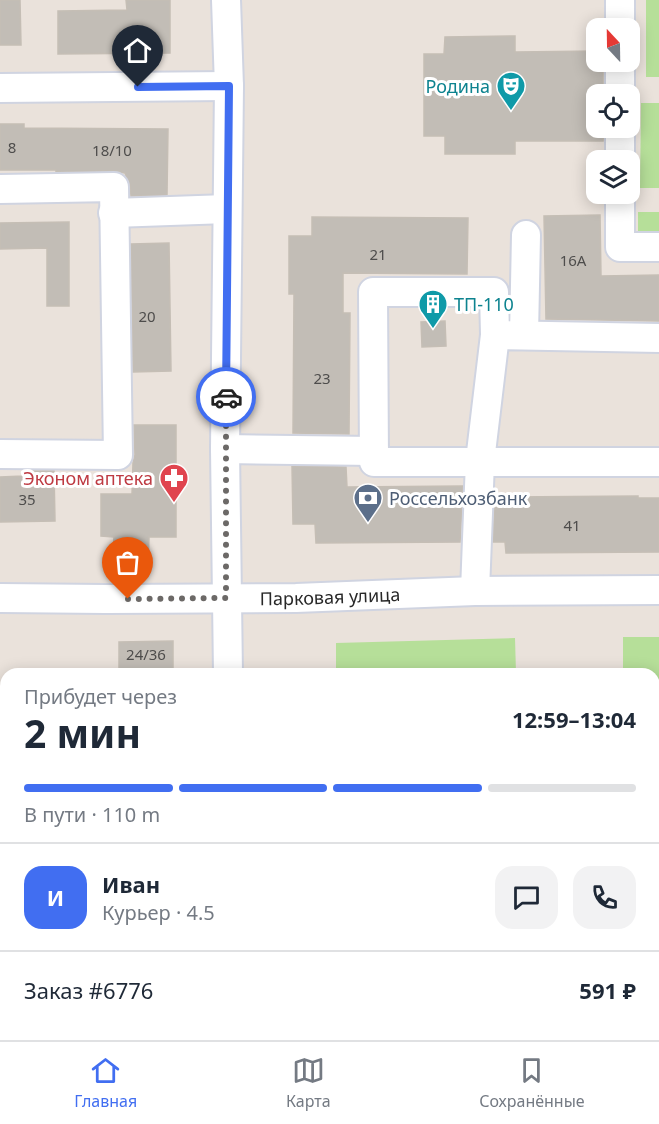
<!DOCTYPE html>
<html lang="ru">
<head>
<meta charset="utf-8">
<style>
  :root { --surface:#fff; --page:#f2f2f3; --text:#1f2937; --muted:#747a83; --line:#e0e1e3; --accent:#416ef1 }
  body { margin:0; font-family:"Noto Sans",sans-serif; background:var(--page); color:var(--text); height:100vh; display:flex; flex-direction:column; font-size:22px; white-space:nowrap }
  * { box-sizing:border-box; margin:0 }
  p { font-size:20px; color:var(--muted) }
  .icon { flex:none; width:33px; height:33px; fill:none; stroke:currentColor; stroke-width:2; stroke-linecap:round; stroke-linejoin:round }
  .map { position:relative; flex:1; overflow:hidden }
  .drawer { position:absolute; left:0px; top:668px; width:660px; height:374px; display:flex; flex-direction:column; background:var(--surface); border-radius:18px 18px 0 0; box-shadow:0 3px 15px #0003 }
  .drawer>* { flex:none }
  .needle { width:39px; rotate:338deg }
  .controls { position:absolute; left:586px; top:18px; display:grid; gap:12px }
  .controls a { display:grid; place-items:center; width:54px; height:54px; border-radius:12px; background:var(--surface); box-shadow:0 3px 15px #0003; font-size:30px }
  .pin { position:absolute; display:grid; place-items:center; width:51px; height:51px; color:#fff; margin:-62px -26px; border-radius:50% 50% 50% 0; rotate:-45deg; box-shadow:0 0 6px #0007 }
  .pin .icon { rotate:45deg }
  .courier { position:absolute; display:grid; place-items:center; width:60px; height:60px; margin:-30px; border:4px solid #416ef1; border-radius:50%; background:#fff; color:#222; box-shadow:0 2px 8px #0007 }
  .overview em { font-style:normal; font-weight:700 }
  .overview div { display:flex; flex-direction:column-reverse }
  .overview { display:flex; align-items:center; justify-content:space-between; height:102px; padding:0 24px }
  h1 { font-size:39px; font-weight:700; line-height:45px }
  .bar { display:grid; grid-template-columns:repeat(4,1fr); gap:9px 6px; align-content:center; height:72px; padding:0 24px }
  .bar i { height:8px; border-radius:4px; background:var(--line) }
  .bar .on { background:var(--accent) }
  .bar p { grid-column:span 4 }
  .line { display:flex; align-items:center; gap:15px; padding:0 24px; border-top:2px solid var(--line) }
  .line div { flex:1 }
  .round { display:grid; place-items:center; flex:none; width:63px; height:63px; border-radius:18px; background:var(--page) }
  .dock { display:flex; justify-content:space-around; align-items:center; height:84px; border-top:2px solid var(--line); background:var(--surface); font-size:16px; color:var(--muted) }
  .dock a { display:grid; justify-items:center; gap:3px }
  .dock .on { color:var(--accent) }
  .map>svg:first-child { display:block }
  .green { fill:#b6df99 }
  .building { fill:#c2bdb6; stroke:#c5beb5; stroke-width:1.5 }
  .lines { fill:none; stroke-linecap:round; stroke-linejoin:round }
  .minor-casing { stroke:#d0d4e1; stroke-width:32 }
  .minor { stroke:#fff; stroke-width:28 }
  .done { stroke:#6c6967; stroke-width:6; stroke-dasharray:0 10.8 }
  .route { stroke:#416ef1; stroke-width:8 }
  .labels { text-anchor:middle; dominant-baseline:central; stroke-width:6; stroke-linejoin:round; paint-order:stroke }
  .number-label { font-size:15px; fill:#4e4d4c }
  .culture-label { font-size:18px; fill:#0d838f; stroke:#fff; text-anchor:end }
  .health-label { font-size:18px; fill:#be3a42; stroke:#fff; text-anchor:end }
  .service-label { font-size:18px; fill:#4e5e75; stroke:#fff; text-anchor:start }
  .street-label { font-size:18px; fill:#282828; stroke:#fff }
</style>
</head>
<body>
<div class="map">
<svg width="659" height="1040" viewBox="0 0 659 1040">
  <rect width="100%" height="100%" fill="#eae2db"/>
  <g class="green">
    <rect x="646" y="0" width="13" height="77"/>
    <path d="M 641,103 L 659,103 L 659,188 L 640,188 Z"/>
    <rect x="638" y="212" width="21" height="29"/>
    <path d="M 623,637 L 659,637 L 659,920 L 654,920 L 654,674 L 623,673 Z"/>
    <path d="M 515,638 L 516,673 L 336,673 L 336,643 Z"/>
  </g>
  <g class="building">
    <path d="M 0,0 L 20,0 L 21,45 L 0,45 Z"/>
    <path d="M 126,0 L 170,0 L 170,53 L 58,54 L 58,11 L 127,10 Z"/>
    <path d="M 515,36 L 515,52 L 597,51 L 597,62 L 603,62 L 603,94 L 597,94 L 597,128 L 604,128 L 603,141 L 515,141 L 515,154 L 445,154 L 445,136 L 424,136 L 424,54 L 444,54 L 445,37 Z"/>
    <path d="M 0,124 L 24,124 L 24,128 L 168,129 L 167,195 L 131,196 L 130,186 L 125,173 L 114,171 L 56,172 L 56,170 L 0,170 Z"/>
    <path d="M 600,215 L 601,276 L 659,275 L 659,321 L 546,319 L 544,216 Z"/>
    <path d="M 312,217 L 468,218 L 467,274 L 343,273 L 343,313 L 350,313 L 349,434 L 293,433 L 294,294 L 289,294 L 289,236 L 312,236 Z"/>
    <path d="M 69,222 L 69,306 L 47,306 L 47,248 L 0,249 L 0,223 Z"/>
    <path d="M 169,243 L 171,371 L 133,372 L 131,244 Z"/>
    <path d="M 445,321 L 446,346 L 422,347 L 421,322 Z"/>
    <path d="M 134,425 L 176,425 L 176,537 L 149,537 L 148,568 L 112,567 L 114,537 L 101,536 L 101,494 L 132,494 L 133,463 L 135,455 Z"/>
    <path d="M 292,466 L 346,467 L 347,487 L 463,486 L 460,542 L 316,543 L 315,524 L 293,524 Z"/>
    <path d="M 23,471 L 54,471 L 55,521 L 0,522 L 0,477 L 23,476 Z"/>
    <path d="M 638,496 L 638,498 L 659,498 L 659,552 L 506,553 L 505,542 L 493,542 L 495,497 Z"/>
    <path d="M 173,641 L 173,674 L 119,674 L 119,642 Z"/>
  </g>
  <g class="lines">
    <g class="minor-casing">
      <g id="minor">
        <path d="M 226,0 L 229,86 L 225,449 L 228,674"/>
        <path d="M 620,0 L 620,28"/>
        <path d="M 620,62 L 620,94"/>
        <path d="M 0,88 L 229,86"/>
        <path d="M 620,128 L 620,160"/>
        <path d="M 0,189 L 114,187 L 118,455 L 0,454"/>
        <path d="M 620,194 L 620,247 L 659,247"/>
        <path d="M 113,213 L 227,209"/>
        <path d="M 495,335 L 494,292 L 373,292 L 374,462 L 659,462"/>
        <path d="M 524,335 L 526,235"/>
        <path d="M 225,449 L 374,451"/>
        <path d="M 475,591 L 480,461 L 495,335 L 659,338"/>
        <path id="s1" d="M 0,598 L 106,599 L 296,598 L 475,591 L 659,590"/>
        <path d="M 235,1035 L 235,1040"/>
        <path d="M 269,1040 L 478,1036 L 478,1040"/>
      </g>
    </g>
    <use href="#minor" class="minor"/>
  </g>
  <g class="lines">
    <path class="done" d="M 128,599 L 226,598 L 226,397"/>
    <path class="route" d="M 138,87 L 229,86 L 226,397"/>
  </g>
  <defs>
    <g id="theatre-pin" transform="scale(1.5)"><path d="M0 17L-7.5 6A9.5 9.5 0 1 1 7.5 6Z" fill="#0f9aa8" stroke="#fff"/><path d="M-5-5.5Q0-4 5-5.5V0Q5 5 0 6Q-5 5-5 0ZM-3.3-2.5H-1v1.5H-3.3ZM1-2.5H3.3v1.5H1ZM-2.8 1Q0 5.5 2.8 1Z" fill="#fff"/></g>
    <g id="building-pin" transform="scale(1.5)"><path d="M0 17L-7.5 6A9.5 9.5 0 1 1 7.5 6Z" fill="#0f9aa8" stroke="#fff"/><path d="M-4-6H4V6H1V3H-1V6H-4ZM-2.5-4.3h1.7v1.8h-1.7ZM.8-4.3h1.7v1.8H.8ZM-2.5-1h1.7V.8h-1.7ZM.8-1h1.7V.8H.8Z" fill="#fff"/></g>
    <g id="pharmacy-pin" transform="scale(1.5)"><path d="M0 17L-7.5 6A9.5 9.5 0 1 1 7.5 6Z" fill="#e0444e" stroke="#fff"/><path d="M-2-6h4v4h4v4h-4v4h-4v-4h-4v-4h4Z" fill="#fff"/></g>
    <g id="bank-pin" transform="scale(1.5)"><path d="M0 17L-7.5 6A9.5 9.5 0 1 1 7.5 6Z" fill="#5c6f8a" stroke="#fff"/><path d="M-6-4H6V4H-6ZM0-2.3a2.3 2.3 0 1 0 0 4.6a2.3 2.3 0 1 0 0-4.6Z" fill="#fff"/></g>
  </defs>
  <g fill-rule="evenodd">
    <use href="#theatre-pin" x="511" y="86"/>
    <use href="#building-pin" x="433" y="304"/>
    <use href="#pharmacy-pin" x="174" y="478"/>
    <use href="#bank-pin" x="368" y="498"/>
  </g>
  <g class="labels">
    <g class="number-label">
      <text x="12" y="147">8</text>
      <text x="112" y="150">18/10</text>
      <text x="378" y="254">21</text>
      <text x="573" y="260">16А</text>
      <text x="147" y="316">20</text>
      <text x="322" y="378">23</text>
      <text x="27" y="499">35</text>
      <text x="572" y="525">41</text>
      <text x="146" y="654">24/36</text>
    </g>
    <g class="culture-label">
      <text x="490" y="86">Родина</text>
      <text x="454" y="304" text-anchor="start">ТП-110</text>
    </g>
    <g class="health-label">
      <text x="153" y="478">Эконом аптека</text>
    </g>
    <g class="service-label">
      <text x="389" y="498">Россельхозбанк</text>
    </g>
    <g class="street-label">
      <text stroke="none"><textPath href="#s1" startOffset="330">Парковая улица</textPath></text>
    </g>
  </g>
</svg>
<div class="controls">
<a><svg class="needle" viewBox="-14 -14 28 28"><path d="M0-13l5 13h-10z" fill="#e53935"/><path d="M0 13l5-13h-10z" fill="#747a83"/></svg></a>
<a><svg class="icon" aria-label="locate" viewBox="0 0 24 24"><circle cx="12" cy="12" r="6"/><path d="M12 2v4M12 18v4M2 12h4M18 12h4"/></svg></a>
<a><svg class="icon" aria-label="layers" viewBox="0 0 24 24"><path d="M12 4l9 5-9 5-9-5zM3 14l9 5 9-5"/></svg></a>
</div>
<div class="pin" style="left:128px;top:599px;background:#ea580c"><svg class="icon" aria-label="bag" viewBox="0 0 24 24"><path d="M5 8h14l-1 12H6zM9 8a3 3 0 0 1 6 0"/></svg></div>
<div class="pin" style="left:138px;top:87px;background:#1f2937"><svg class="icon" aria-label="home" viewBox="0 0 24 24"><path d="M3 11l9-7 9 7M6 9v11h12V9"/></svg></div>
<div class="courier" style="left:226px;top:397px"><svg class="icon" aria-label="car" viewBox="0 0 24 24"><path d="M5 17H2v-5l4-1 3-4h7l3 4 3 1v5h-3M9 17h6M6 11h13"/><circle cx="7" cy="17" r="2"/><circle cx="17" cy="17" r="2"/></svg></div>
<section class="drawer">
<div class="overview"><div><h1>2 мин</h1><p>Прибудет через</p></div><em>12:59–13:04</em></div>
<div class="bar"><i class="on"></i><i class="on"></i><i class="on"></i><i></i><p>В пути · 110 m</p></div>
<div class="line" style="height:108px"><b class="round" style="background:var(--accent);color:#fff">И</b><div><b>Иван</b><p>Курьер · 4.5</p></div><a class="round"><svg class="icon" aria-label="chat" viewBox="0 0 24 24"><path d="M4 5h16v11H9l-5 4z"/></svg></a><a class="round"><svg class="icon" aria-label="phone" viewBox="0 0 24 24"><path d="M5 4h4l2 5-3 2q2 4 5 5l2-3 5 2v4C11 20 4 13 5 4z"/></svg></a></div>
<div class="line" style="height:78px"><div>Заказ #6776</div><b>591 ₽</b></div>
</section>
</div>
<nav class="dock">
<a class="on"><svg class="icon" aria-label="home" viewBox="0 0 24 24"><path d="M3 11l9-7 9 7M6 9v11h12V9"/></svg>Главная</a>
<a><svg class="icon" aria-label="map" viewBox="0 0 24 24"><path d="M3 6l6-2 6 2 6-2v14l-6 2-6-2-6 2zM9 4v14M15 6v14"/></svg>Карта</a>
<a><svg class="icon" aria-label="saved" viewBox="0 0 24 24"><path d="M7 4h10v16l-5-4-5 4z"/></svg>Сохранённые</a>
</nav>
</body>
</html>
